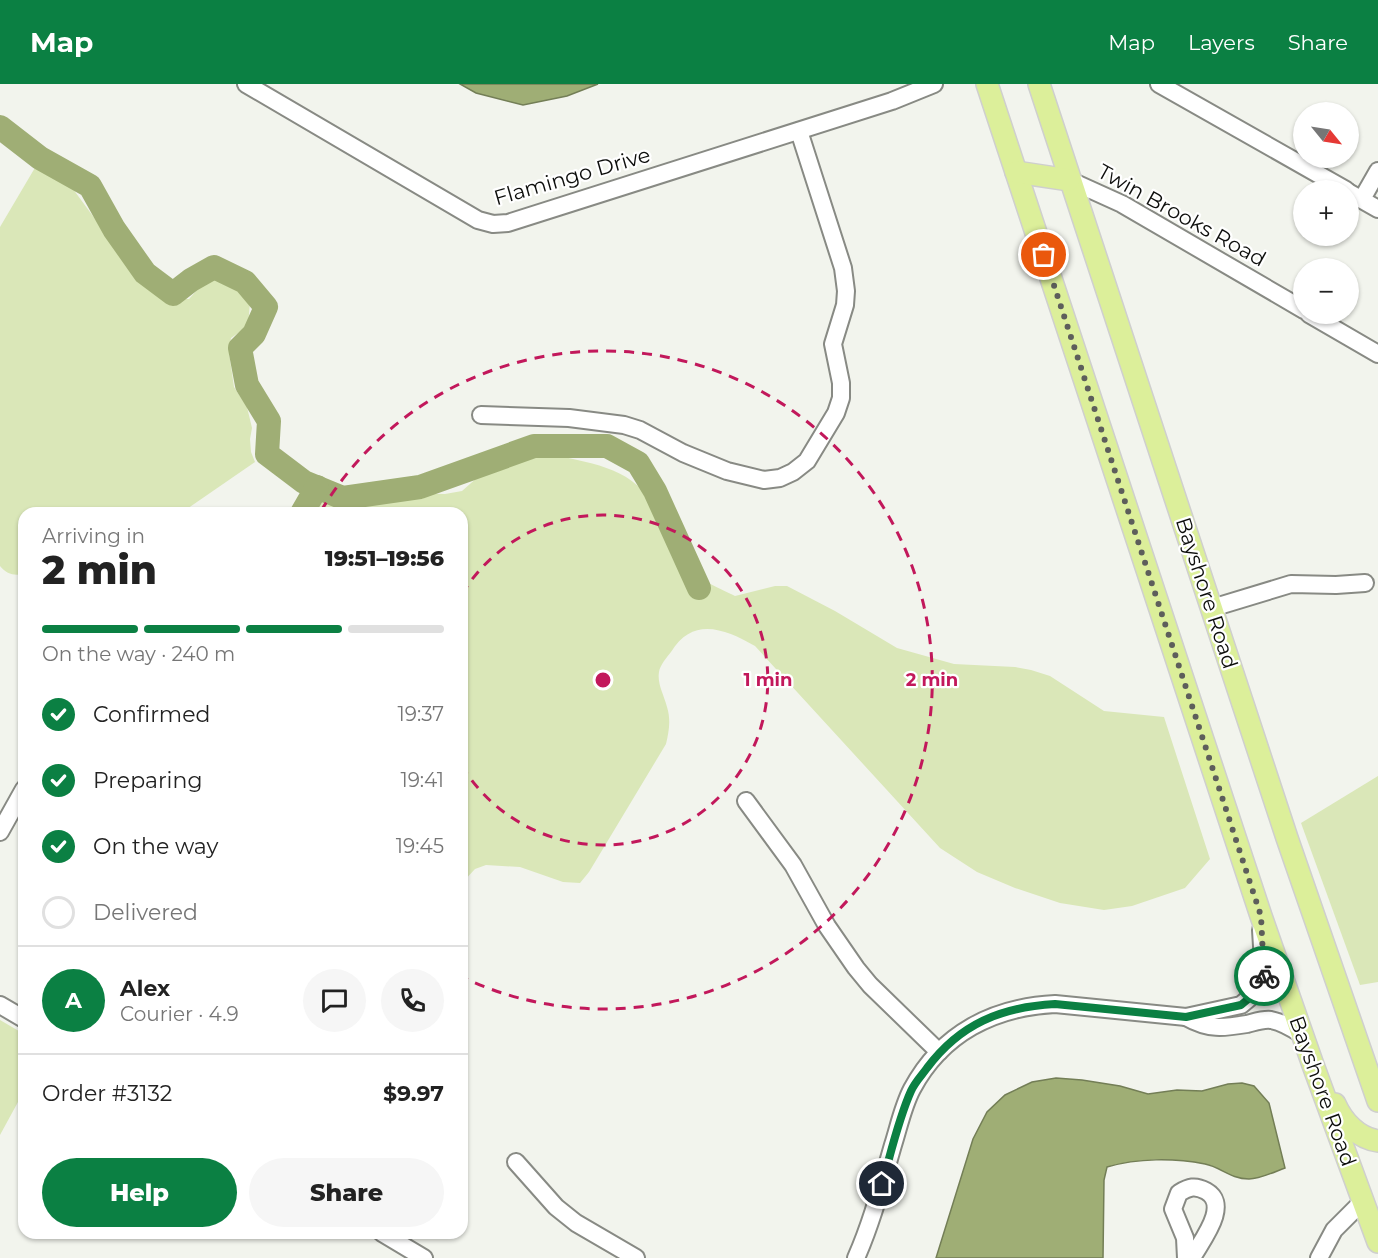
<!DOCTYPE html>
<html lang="en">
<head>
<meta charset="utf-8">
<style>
  :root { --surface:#fff; --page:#f6f6f6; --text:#222; --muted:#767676; --line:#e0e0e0; --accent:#0b8043 }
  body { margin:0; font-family:Montserrat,sans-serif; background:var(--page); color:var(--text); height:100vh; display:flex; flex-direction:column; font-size:22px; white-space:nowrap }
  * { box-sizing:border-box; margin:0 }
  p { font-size:20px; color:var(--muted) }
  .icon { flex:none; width:33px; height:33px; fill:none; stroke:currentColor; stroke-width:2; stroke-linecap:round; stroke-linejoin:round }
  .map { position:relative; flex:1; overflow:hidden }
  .side { position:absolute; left:18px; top:423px; width:450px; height:732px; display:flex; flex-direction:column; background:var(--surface); border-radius:18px; box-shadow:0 2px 4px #0004 }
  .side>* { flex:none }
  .needle { width:39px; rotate:120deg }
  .tools { position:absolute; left:1293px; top:18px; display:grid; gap:12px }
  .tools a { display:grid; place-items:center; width:66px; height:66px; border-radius:50%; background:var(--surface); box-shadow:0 2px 4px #0004; font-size:30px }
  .pin { position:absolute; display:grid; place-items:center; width:51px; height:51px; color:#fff; margin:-26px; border:3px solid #fff; border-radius:50%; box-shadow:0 2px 6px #0007 }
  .courier { position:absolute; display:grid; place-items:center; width:60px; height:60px; margin:-30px; border:4px solid #0b8043; border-radius:50%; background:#fff; color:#222; box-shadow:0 2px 8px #0007 }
  .headline em { font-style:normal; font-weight:800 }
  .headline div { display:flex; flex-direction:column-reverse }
  .headline { display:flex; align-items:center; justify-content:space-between; height:102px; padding:0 24px }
  h1 { font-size:39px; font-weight:800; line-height:45px }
  .bar { display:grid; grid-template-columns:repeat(4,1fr); gap:9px 6px; align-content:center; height:72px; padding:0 24px }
  .bar i { height:8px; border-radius:4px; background:var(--line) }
  .bar .active { background:var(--accent) }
  .bar p { grid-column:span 4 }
  .line { display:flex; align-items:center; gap:15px; padding:0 24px; border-top:2px solid var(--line) }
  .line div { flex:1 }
  .round { display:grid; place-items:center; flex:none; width:63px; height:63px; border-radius:32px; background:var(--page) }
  ol { padding:0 24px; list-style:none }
  li { display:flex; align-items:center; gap:18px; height:66px }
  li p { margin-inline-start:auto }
  li .icon { padding:6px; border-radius:50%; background:var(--accent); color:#fff; stroke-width:4 }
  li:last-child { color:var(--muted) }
  li i { width:33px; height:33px; border:3px solid var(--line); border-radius:50% }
  .cta { display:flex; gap:12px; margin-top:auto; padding:12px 24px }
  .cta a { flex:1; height:69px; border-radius:36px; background:var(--accent); color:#fff; font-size:24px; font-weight:800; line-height:69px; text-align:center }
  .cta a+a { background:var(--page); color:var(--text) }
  header { display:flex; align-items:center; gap:36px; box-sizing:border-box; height:84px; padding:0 30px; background:var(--accent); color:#fff }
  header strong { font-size:28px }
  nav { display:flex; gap:33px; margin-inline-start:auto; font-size:21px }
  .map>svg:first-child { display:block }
  .green { fill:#dae7b8 }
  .water { fill:#9fae75; stroke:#737e56; stroke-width:1.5 }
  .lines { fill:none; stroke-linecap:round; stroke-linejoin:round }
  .river { stroke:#9fae75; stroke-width:24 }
  .minor-casing { stroke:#888a84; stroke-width:20 }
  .major-casing { stroke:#cfcfce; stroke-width:24 }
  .minor { stroke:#fff; stroke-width:16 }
  .major { stroke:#dcef9a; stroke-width:21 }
  .done { stroke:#5d5e5b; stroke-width:6; stroke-dasharray:0 10.8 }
  .route { stroke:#0b8043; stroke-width:8 }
  .ring { fill:none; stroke:#c2185b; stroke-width:3; stroke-dasharray:10 8 }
  .labels { text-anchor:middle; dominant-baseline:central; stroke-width:4.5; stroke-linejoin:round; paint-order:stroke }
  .street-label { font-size:21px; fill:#0d0e0c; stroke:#fff }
  .centre { fill:#c2185b; stroke:#fff; stroke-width:3 }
  .ring-label { font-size:18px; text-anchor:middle; font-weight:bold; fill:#c2185b; stroke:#fff; stroke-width:4.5; stroke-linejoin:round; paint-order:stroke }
</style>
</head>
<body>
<header>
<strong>Map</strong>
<nav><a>Map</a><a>Layers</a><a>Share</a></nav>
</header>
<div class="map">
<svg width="1378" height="1174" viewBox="0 0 1378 1174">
  <rect width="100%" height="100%" fill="#f2f4ed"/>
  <g class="green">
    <path d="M 36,82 L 73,105 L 145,203 L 173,215 L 189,215 L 207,195 L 233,197 L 250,218 L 248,242 L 231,254 L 229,269 L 234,303 L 247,323 L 252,344 L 250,355 L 251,368 L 255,378 L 181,429 L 24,429 L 24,490 C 13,492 7,490 0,482 L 0,143 Z"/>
    <path d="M 554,371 C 599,381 640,385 659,434 C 662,444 670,472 675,478 C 685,489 721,505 735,512 L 775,502 L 787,502 L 835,527 L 897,564 L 954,580 L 1015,583 L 1031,586 L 1050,592 L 1104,627 L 1164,633 L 1210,775 L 1185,804 L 1132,822 L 1104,826 L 1060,819 L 1015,804 L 977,788 L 940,764 L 755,562 C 725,545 693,532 671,568 C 667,573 660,581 659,588 C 657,600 664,611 667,623 C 671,636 669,647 666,660 L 589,788 L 580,799 L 563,798 L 520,783 L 486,781 L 475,785 L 462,799 L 462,429 L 305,429 L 316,406 L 377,409 L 445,410 L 462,407 L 487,385 L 516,377 Z"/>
    <path d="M 1378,692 L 1378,898 L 1360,901 L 1301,739 Z"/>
    <path d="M 0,936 L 24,950 L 24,1007 L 0,1051 Z"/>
  </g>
  <g class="water">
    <path d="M 460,0 L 598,0 L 567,12 L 523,21 L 476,9 Z"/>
    <path d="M 1056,994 L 1082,996 L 1120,1002 L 1148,1010 L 1177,1006 L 1202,1007 L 1228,1000 L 1242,999 L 1254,1002 L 1269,1019 L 1285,1084 C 1274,1088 1260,1095 1249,1095 C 1230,1095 1221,1083 1205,1080 C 1174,1074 1138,1074 1107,1083 L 1104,1096 L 1103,1174 L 936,1174 L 973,1055 L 987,1028 L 1005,1011 L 1032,998 Z"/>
  </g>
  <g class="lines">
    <g class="river">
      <path d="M 0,43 L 40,74 L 90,102 L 114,145 L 145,189 L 173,210 L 191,196 L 214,183 L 245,198 L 266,223 L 254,250 L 240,264 L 247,301 L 269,337 L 267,370 L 304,398 L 343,414 L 420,403 L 534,362 L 607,362 L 638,379 L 655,407 L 699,504"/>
      <path d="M 302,429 L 317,403"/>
    </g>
    <g class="minor-casing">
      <g id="minor">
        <path d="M 246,0 L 478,136 L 493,140 L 508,139 L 892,17 L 934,0"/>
        <path d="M 1159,0 L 1346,106"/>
        <path d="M 1069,96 L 1122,120 L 1304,226"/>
        <path d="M 1348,108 L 1378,125"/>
        <path d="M 1362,115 L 1378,87"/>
        <path d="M 1309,230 L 1378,270"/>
        <path d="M 481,331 L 569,334 L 624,341 L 640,346 L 683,369 L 727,387 L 764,396 L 780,394 L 793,388 L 807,377 L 836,329 L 841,314 L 841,299 L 833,260 L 845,221 L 846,207 L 843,184 L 799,47"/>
        <path d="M 1212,524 L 1291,500 L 1336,501 L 1365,499"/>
        <path d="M 746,717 L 793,781 L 827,842 L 856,884 L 870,901 L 939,968"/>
        <path d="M 0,748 L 24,705"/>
        <path d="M 0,921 L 24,935"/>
        <path d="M 1186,933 C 1209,946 1223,944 1247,940 C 1255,938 1263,935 1271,936 C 1282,938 1292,944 1301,950"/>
        <path d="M 516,1078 L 556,1123 L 576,1139 L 636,1174"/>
        <path d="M 382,1149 L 424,1174"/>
        <path d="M 856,1174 C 872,1138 882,1099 893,1061 C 899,1042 903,1022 912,1005 C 942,949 994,923 1055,920 L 1186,933 L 1241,921 L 1259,906 L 1264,895 L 1261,846"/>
        <path d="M 1186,1174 L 1185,1154 L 1173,1125 L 1179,1109 C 1189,1103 1195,1101 1206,1107 C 1231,1121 1201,1157 1192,1174"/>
        <path d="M 1319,1174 L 1334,1146 L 1363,1117"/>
      </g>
    </g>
    <g class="major-casing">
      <g id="major">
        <path d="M 987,0 L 1261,832 L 1313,981 L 1378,1158"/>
        <path d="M 1039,0 L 1287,754 L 1378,1017"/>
        <path d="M 1016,88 L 1069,96"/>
        <path d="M 1335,1020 C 1343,1038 1358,1054 1378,1057"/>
      </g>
    </g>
    <use href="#minor" class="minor"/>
    <use href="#major" class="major"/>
  </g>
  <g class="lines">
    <path class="done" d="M 1044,171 L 1261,832 L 1264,892"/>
    <path class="route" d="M 882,1100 C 891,1069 898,1036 911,1007 C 915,998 922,991 927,984 C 960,940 1001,923 1055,920 L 1186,933 L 1241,921 L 1259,906 L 1264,892"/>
  </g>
  <g class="ring">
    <path d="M462 510A165 165 0 1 1 462 682"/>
    <path d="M321 427A329 329 0 1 1 464 894"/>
  </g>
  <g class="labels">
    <g class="street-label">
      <text transform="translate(572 92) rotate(-16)">Flamingo Drive</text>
      <text transform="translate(1182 131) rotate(29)">Twin Brooks Road</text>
      <text transform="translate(1207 509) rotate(72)">Bayshore Road</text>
      <text transform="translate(1323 1007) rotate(70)">Bayshore Road</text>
    </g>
  </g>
  <circle cx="603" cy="596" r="9" class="centre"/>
  <g class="ring-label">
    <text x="768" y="602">1 min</text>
    <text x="932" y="602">2 min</text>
  </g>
</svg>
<div class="tools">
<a><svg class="needle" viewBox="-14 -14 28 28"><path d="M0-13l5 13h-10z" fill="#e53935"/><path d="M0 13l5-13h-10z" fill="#767676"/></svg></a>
<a>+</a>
<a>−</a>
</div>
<div class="pin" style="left:1044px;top:171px;background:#ea580c"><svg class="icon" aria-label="bag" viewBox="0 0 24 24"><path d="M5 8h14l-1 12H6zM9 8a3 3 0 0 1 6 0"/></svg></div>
<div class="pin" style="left:882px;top:1100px;background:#1f2937"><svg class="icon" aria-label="home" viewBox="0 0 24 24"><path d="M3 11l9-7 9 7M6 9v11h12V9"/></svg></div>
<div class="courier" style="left:1264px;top:892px"><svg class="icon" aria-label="bike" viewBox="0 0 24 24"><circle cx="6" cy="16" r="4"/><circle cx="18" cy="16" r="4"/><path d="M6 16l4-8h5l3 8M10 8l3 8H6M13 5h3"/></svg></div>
<section class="side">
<div class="headline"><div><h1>2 min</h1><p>Arriving in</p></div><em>19:51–19:56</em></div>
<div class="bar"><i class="active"></i><i class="active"></i><i class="active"></i><i></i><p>On the way · 240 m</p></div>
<ol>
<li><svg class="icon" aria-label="check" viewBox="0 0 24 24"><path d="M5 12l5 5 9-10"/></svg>Confirmed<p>19:37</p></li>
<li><svg class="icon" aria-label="check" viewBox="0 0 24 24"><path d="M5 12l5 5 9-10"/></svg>Preparing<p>19:41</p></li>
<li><svg class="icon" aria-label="check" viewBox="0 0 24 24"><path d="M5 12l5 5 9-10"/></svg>On the way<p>19:45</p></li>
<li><i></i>Delivered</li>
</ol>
<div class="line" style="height:108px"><b class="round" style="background:var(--accent);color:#fff">A</b><div><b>Alex</b><p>Courier · 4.9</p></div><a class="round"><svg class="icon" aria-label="chat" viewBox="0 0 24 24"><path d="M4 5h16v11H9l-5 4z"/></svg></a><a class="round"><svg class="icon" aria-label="phone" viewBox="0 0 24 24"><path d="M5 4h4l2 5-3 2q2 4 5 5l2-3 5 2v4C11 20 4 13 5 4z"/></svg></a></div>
<div class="line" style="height:78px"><div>Order #3132</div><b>$9.97</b></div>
<div class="cta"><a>Help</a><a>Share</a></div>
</section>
</div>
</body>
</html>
